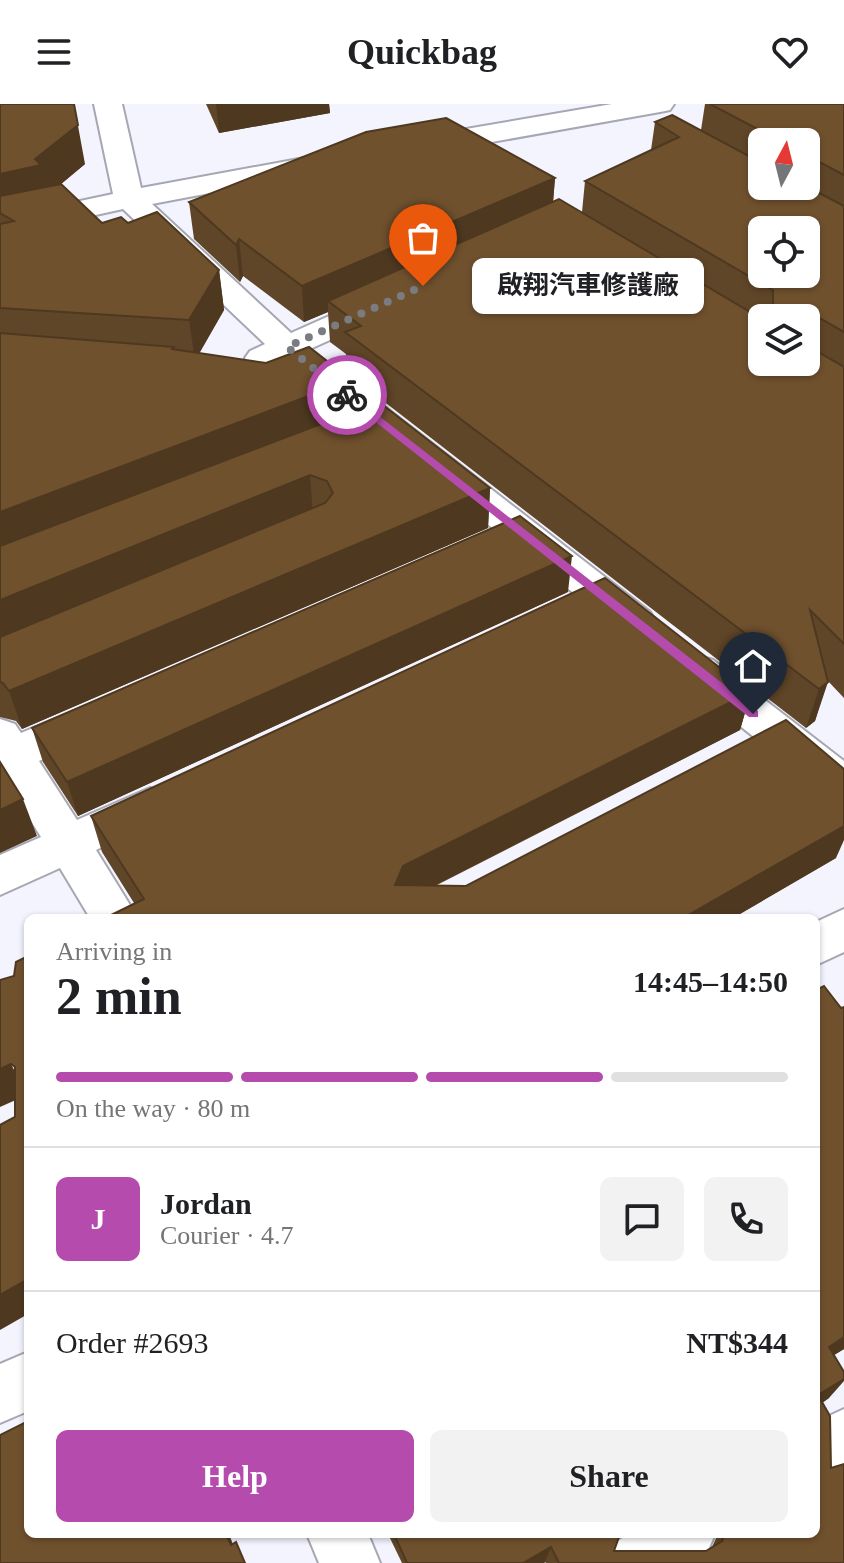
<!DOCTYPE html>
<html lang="en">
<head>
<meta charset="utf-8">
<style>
  :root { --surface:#fff; --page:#f2f2f2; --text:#202124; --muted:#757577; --line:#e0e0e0; --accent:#b44bad }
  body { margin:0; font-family:"Times New Roman","Noto Sans TC",serif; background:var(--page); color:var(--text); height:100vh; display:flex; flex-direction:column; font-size:30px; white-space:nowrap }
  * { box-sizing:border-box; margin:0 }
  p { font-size:26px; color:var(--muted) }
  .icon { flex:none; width:44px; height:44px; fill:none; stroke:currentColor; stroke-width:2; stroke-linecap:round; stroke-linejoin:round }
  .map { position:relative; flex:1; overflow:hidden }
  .details { position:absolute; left:24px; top:810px; width:796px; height:624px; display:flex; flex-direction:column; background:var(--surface); border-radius:12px; box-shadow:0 2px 6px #0004 }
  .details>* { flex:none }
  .needle { width:52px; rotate:7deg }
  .tools { position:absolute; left:748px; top:24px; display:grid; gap:16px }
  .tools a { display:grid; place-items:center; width:72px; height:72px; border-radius:12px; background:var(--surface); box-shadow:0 2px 6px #0004; font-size:40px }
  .pin { position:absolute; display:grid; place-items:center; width:68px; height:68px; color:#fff; margin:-82px -34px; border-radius:50% 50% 50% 0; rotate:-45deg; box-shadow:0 0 8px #0007 }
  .pin .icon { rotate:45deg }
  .courier { position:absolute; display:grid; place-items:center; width:80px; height:80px; margin:-40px; border:6px solid #b44bad; border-radius:50%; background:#fff; color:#222; box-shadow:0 2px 10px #0007 }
  .bubble { position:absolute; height:56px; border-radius:12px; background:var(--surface); box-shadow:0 2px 6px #0004; font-size:26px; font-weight:700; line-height:56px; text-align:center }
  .head em { font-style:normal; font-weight:700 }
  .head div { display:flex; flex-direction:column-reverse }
  .head { display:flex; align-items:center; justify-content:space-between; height:136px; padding:0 32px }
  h1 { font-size:52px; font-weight:700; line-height:60px }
  .bar { display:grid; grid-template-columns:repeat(4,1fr); gap:12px 8px; align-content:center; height:96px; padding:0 32px }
  .bar i { height:10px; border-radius:6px; background:var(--line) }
  .bar .active { background:var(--accent) }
  .bar p { grid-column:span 4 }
  .line { display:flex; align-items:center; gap:20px; padding:0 32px; border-top:2px solid var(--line) }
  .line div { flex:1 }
  .round { display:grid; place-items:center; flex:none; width:84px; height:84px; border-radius:12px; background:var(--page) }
  .primary-button { display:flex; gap:16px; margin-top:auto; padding:16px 32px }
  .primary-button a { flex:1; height:92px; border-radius:12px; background:var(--accent); color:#fff; font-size:32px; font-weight:700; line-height:92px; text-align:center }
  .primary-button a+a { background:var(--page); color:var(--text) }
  header { display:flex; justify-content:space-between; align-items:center; height:104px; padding:0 32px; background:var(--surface); font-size:36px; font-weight:700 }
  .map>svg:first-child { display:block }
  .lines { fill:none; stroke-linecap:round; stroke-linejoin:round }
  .minor-casing { stroke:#a6a7b2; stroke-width:4 }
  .minor { fill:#fff; fill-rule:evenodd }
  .wall { fill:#604628; fill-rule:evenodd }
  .shaded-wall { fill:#4e3920 }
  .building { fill:#70512e; stroke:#4e3920; stroke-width:2; fill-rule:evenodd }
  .route { fill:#b44bad }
  .done { stroke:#7b7b82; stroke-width:8; stroke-dasharray:0 14.4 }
</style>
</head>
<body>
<header><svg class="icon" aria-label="menu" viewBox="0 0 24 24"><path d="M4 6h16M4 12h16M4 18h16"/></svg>Quickbag<svg class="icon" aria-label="heart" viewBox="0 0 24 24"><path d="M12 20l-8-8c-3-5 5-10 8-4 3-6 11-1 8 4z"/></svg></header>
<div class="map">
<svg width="844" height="1459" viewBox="0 0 844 1459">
  <rect width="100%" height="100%" fill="#f3f4fe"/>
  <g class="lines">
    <g class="minor-casing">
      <g id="minor">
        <path d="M 94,0 L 122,0 L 141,84 L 315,52 L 325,55 L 330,61 L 325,67 L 152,100 L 291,229 L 374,192 L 385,189 L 396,192 L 401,199 L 396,206 L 310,245 L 650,508 L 656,518 L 650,528 L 636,532 L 622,528 L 284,257 L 262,264 L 250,261 L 245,254 L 250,247 L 265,240 L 123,105 L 0,132 L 0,114 L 113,90 Z"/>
        <path d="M 612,0 L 674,0 L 670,6 L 660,8 L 419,51 L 409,48 L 405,42 L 409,36 L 419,33 Z"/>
        <path d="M 699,552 L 713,556 L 844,657 L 844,698 L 829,693 L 685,578 L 679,567 L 685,556 Z"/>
        <path d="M 93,599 L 108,604 L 114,615 L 108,626 L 39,657 L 77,716 L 150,684 L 165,689 L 172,701 L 165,713 L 96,746 L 138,814 L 90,814 L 60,764 L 0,791 L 0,751 L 41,733 L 3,672 L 0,673 L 0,615 L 15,620 L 21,629 Z"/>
        <path d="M 844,805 L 844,848 L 816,861 L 816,818 Z"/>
        <path d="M 28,1248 L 28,1307 L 0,1319 L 0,1260 Z"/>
        <path d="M 844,1305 L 844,1367 L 816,1380 L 816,1318 Z"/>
        <path d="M 307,1430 L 368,1430 L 380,1459 L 319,1459 Z"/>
        <path d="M 629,1430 L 715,1430 L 706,1451 L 693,1459 L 607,1459 L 616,1438 Z"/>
      </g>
    </g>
    <use href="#minor" class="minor"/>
  </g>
  <g class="wall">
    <path d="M 0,0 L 85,60 L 61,80 L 102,119 L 128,119 L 219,166 L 224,206 L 199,249 L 351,276 L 353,308 L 490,384 L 488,424 L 22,625 L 16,617 L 0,613 Z"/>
    <path d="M 206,0 L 329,0 L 330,9 L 219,29 Z"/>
    <path d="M 705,0 L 844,0 L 844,594 L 827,576 L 815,617 L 806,624 L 347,269 L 346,250 L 330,238 L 328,208 L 304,218 L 243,172 L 240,178 L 194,135 L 189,98 L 555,74 L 553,98 L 582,108 L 585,77 L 651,46 L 655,18 L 701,26 ZM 762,38 L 806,38 L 806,82 L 762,82 ZM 762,214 L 806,214 L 806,258 Z"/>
    <path d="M 568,488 L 78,712 L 43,658 L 32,624 Z"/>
    <path d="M 751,588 L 740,626 L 435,782 L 466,782 L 836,754 L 733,814 L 105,814 L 134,799 L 102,748 L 91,712 Z"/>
    <path d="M 844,903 L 844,1245 L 834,1251 L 829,1294 L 822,1299 L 844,1459 L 546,1459 L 545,1458 L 544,1459 L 402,1459 L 388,1430 L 624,1430 L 619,1433 L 614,1447 L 706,1447 L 712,1443 L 718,1430 L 816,1430 L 841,904 Z"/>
  </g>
  <g class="shaded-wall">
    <path d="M 74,0 L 85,60 L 48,91 L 0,109 L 0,70 L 35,55 Z"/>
    <path d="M 216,0 L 329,0 L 330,9 L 219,29 Z"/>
    <path d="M 555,74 L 552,110 L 328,197 L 328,208 L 304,218 L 302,182 Z"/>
    <path d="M 239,135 L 243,172 L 240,178 L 236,141 Z"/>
    <path d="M 219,166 L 224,206 L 195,257 L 189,216 Z"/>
    <path d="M 351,276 L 353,316 L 0,453 L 0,408 Z"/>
    <path d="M 310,371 L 313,411 L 0,541 L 0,496 Z"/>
    <path d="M 490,384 L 488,424 L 22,625 L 9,587 Z"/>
    <path d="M 572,452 L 568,488 L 78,712 L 67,678 Z"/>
    <path d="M 828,578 L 815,617 L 806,624 L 819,585 Z"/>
    <path d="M 751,588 L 740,626 L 404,797 L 395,781 L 403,762 Z"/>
    <path d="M 23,695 L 37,732 L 0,749 L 0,706 Z"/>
    <path d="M 844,722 L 844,736 L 836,754 L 733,814 L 683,814 Z"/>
    <path d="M 11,960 L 27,991 L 0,1003 L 0,965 Z"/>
    <path d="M 28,1175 L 28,1210 L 0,1226 L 0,1191 Z"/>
    <path d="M 844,1233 L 844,1245 L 816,1262 L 829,1243 Z"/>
    <path d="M 844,1275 L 844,1277 L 829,1294 L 816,1303 L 818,1291 Z"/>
    <path d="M 226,1430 L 229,1430 L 239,1456 L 231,1441 Z"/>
    <path d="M 551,1443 L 545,1458 L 544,1459 L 523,1459 Z"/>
  </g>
  <g class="building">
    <path d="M 0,0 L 74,0 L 78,21 L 35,55 L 41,61 L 0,70 Z"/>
    <path d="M 710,0 L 844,0 L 844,71 L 806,51 L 806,38 L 773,38 L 771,32 Z"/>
    <path d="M 672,11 L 762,59 L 762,82 L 806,82 L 844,102 L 844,228 L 816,212 L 801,214 L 773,214 L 773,186 L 585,77 L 679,33 L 655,18 ZM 762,126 L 806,126 L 806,170 L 762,170 Z"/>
    <path d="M 446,14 L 555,74 L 302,182 L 239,135 L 236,141 L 189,98 L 366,28 Z"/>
    <path d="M 61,80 L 102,119 L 121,113 L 128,119 L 157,108 L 219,166 L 189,216 L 0,204 L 0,120 L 14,117 L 0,109 L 0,92 Z"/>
    <path d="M 559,95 L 757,212 L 769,214 L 762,214 L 762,258 L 806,258 L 806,241 L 844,263 L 844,540 L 810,506 L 828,578 L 819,585 L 345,228 L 361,222 L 328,197 Z"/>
    <path d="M 0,229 L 174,243 L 172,245 L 266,259 L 309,243 L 351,276 L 0,408 Z"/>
    <path d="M 379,298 L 490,384 L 9,587 L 3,579 L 0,578 L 0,533 L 325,399 L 333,389 L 327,377 L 310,371 L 0,496 L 0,442 Z"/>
    <path d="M 520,412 L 572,452 L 67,678 L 32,624 Z"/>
    <path d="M 605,474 L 751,588 L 403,762 L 395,781 L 466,782 L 786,616 L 844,665 L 844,722 L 683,814 L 105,814 L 144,795 L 91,712 Z"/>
    <path d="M 0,658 L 23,695 L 0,706 Z"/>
    <path d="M 28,852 L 28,1175 L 0,1191 L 0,1021 L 15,1013 L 15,963 L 11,960 L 0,965 L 0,876 L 14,872 L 16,858 Z"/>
    <path d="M 824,882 L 841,904 L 844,903 L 844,1233 L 829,1243 L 844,1268 L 844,1275 L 818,1291 L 830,1312 L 831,1364 L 844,1360 L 844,1459 L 559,1459 L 551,1443 L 523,1459 L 407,1459 L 394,1430 L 620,1430 L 614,1447 L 706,1447 L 722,1437 L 725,1430 L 816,1430 L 816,886 Z"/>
    <path d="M 28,1317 L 28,1430 L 226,1430 L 231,1441 L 236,1438 L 245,1459 L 0,1459 L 0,1331 Z"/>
  </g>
  <path class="route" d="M 347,287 L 758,607 L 758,613 L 749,613 L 344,293 L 344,288 Z"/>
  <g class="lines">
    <path class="done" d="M 347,291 L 287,243 L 423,182"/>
  </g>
</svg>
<div class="tools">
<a><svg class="needle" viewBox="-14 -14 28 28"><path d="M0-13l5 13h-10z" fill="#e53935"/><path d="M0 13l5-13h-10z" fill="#757577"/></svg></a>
<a><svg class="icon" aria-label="locate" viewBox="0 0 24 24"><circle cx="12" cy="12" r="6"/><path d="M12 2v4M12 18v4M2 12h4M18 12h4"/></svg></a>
<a><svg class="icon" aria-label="layers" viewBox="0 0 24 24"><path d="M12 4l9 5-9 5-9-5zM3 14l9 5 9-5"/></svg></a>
</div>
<div class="pin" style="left:423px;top:182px;background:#ea580c"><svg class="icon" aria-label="bag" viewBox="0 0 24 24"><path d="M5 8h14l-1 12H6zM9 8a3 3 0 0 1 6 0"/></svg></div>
<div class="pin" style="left:753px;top:610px;background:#1f2937"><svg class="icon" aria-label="home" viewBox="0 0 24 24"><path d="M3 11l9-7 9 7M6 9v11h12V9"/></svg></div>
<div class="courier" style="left:347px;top:291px"><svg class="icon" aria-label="bike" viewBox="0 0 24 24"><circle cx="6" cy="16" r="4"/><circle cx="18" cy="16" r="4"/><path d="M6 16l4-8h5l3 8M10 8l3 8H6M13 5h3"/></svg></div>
<div class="bubble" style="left:472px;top:154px;width:232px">啟翔汽車修護廠</div>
<section class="details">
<div class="head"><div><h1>2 min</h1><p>Arriving in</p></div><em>14:45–14:50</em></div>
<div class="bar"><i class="active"></i><i class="active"></i><i class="active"></i><i></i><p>On the way · 80 m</p></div>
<div class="line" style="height:144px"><b class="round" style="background:var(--accent);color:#fff">J</b><div><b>Jordan</b><p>Courier · 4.7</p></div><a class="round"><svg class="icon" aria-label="chat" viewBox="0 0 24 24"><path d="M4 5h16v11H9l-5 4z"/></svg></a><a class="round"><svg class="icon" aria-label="phone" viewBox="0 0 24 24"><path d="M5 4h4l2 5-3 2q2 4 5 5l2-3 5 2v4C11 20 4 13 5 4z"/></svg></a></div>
<div class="line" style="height:104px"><div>Order #2693</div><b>NT$344</b></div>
<div class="primary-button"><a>Help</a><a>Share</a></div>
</section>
</div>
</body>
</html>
